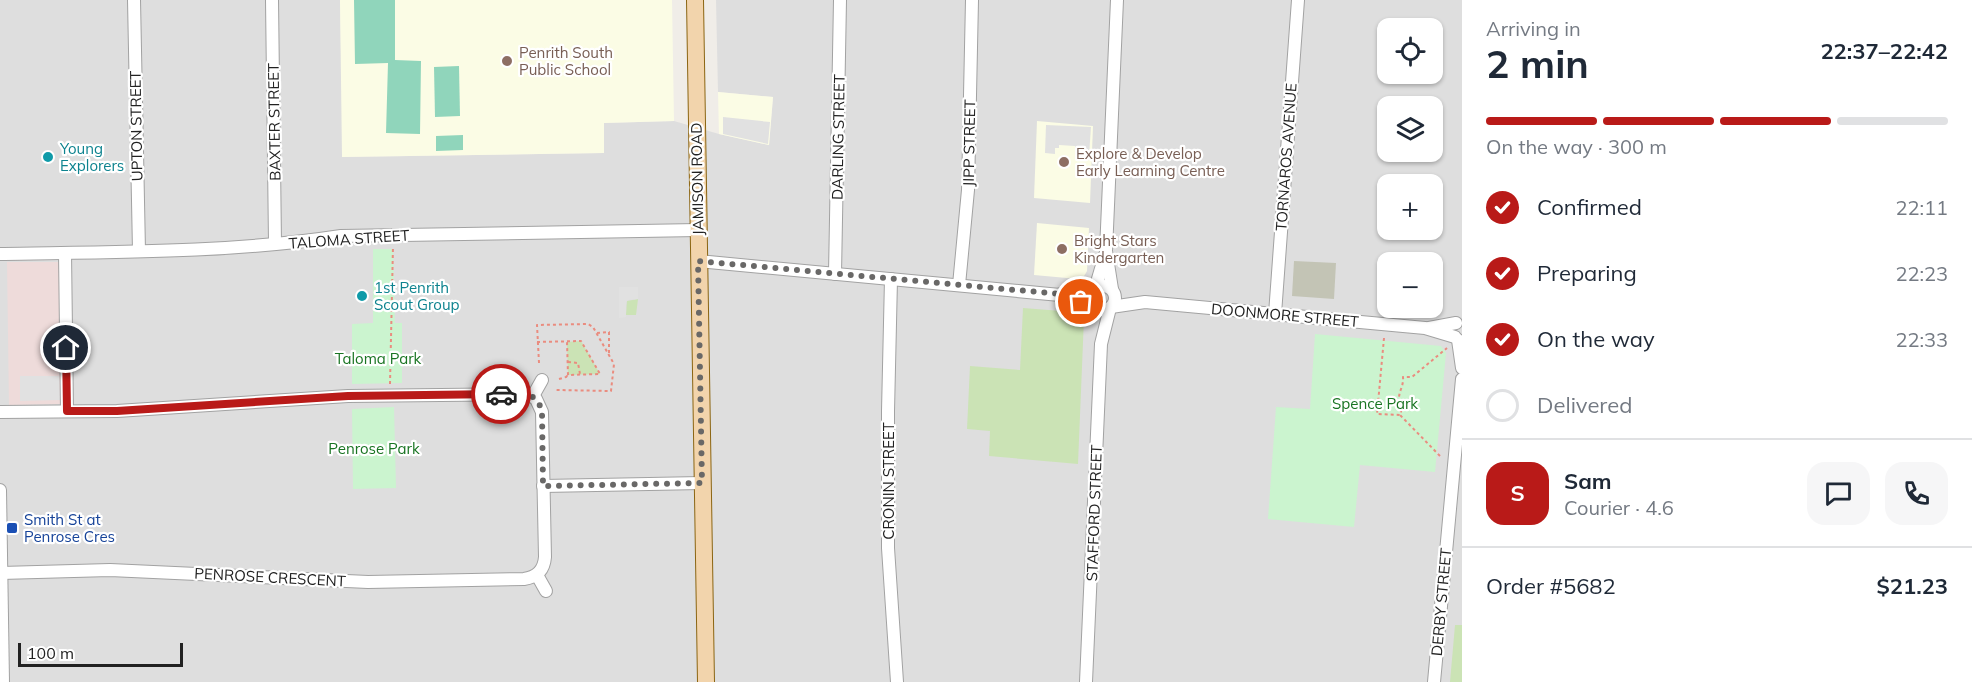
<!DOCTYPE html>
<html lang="en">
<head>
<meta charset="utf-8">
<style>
  :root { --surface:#fff; --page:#f6f6f7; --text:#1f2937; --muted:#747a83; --line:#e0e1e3; --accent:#b91a18 }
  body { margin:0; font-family:Mulish,sans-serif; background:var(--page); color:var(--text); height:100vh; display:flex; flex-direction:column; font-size:22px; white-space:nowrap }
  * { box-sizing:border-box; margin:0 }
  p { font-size:20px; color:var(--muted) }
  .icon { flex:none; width:33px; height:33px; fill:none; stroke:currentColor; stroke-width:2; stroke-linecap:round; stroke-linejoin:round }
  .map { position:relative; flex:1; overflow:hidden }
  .side { display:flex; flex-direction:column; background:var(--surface); width:510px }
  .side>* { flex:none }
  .controls { position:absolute; left:1377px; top:18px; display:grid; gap:12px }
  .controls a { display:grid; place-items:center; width:66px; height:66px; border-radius:12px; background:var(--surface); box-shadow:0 2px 4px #0004; font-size:30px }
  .scale { position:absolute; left:18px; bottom:15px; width:165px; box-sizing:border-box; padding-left:6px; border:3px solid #212121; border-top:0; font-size:16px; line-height:21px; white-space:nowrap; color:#212121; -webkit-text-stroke:4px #fff; paint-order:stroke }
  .pin { position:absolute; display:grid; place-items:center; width:51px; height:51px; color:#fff; margin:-26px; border:3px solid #fff; border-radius:50%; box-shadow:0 2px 6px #0007 }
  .courier { position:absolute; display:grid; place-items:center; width:60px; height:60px; margin:-30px; border:4px solid #b91a18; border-radius:50%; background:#fff; color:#222; box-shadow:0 2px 8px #0007 }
  .overview em { font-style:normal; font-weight:700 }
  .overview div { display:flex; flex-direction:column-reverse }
  .overview { display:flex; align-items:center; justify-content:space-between; height:102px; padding:0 24px }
  h1 { font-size:39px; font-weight:700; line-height:45px }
  .bar { display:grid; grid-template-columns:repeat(4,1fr); gap:9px 6px; align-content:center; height:72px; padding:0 24px }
  .bar i { height:8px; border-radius:4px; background:var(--line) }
  .bar .active { background:var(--accent) }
  .bar p { grid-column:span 4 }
  .line { display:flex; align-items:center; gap:15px; padding:0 24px; border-top:2px solid var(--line) }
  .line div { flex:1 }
  .round { display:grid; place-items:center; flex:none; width:63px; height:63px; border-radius:18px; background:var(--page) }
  ol { padding:0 24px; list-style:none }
  li { display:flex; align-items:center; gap:18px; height:66px }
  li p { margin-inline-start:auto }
  li .icon { padding:6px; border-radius:50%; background:var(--accent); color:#fff; stroke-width:4 }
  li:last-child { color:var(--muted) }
  li i { width:33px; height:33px; border:3px solid var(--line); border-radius:50% }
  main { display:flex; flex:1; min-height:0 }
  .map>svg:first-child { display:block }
  .residential { fill:#dedede; fill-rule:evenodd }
  .commercial { fill:#eedbda }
  .education { fill:#fbfce5 }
  .construction { fill:#c3c4b5 }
  .grass { fill:#cbe3b5 }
  .park { fill:#cbf4cf }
  .pitch { fill:#90d5bb }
  .parking { fill:#e1e1e1 }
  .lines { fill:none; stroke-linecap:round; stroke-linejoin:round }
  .minor-casing { stroke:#a2a2a2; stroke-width:14 }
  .major-casing { stroke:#8b6512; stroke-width:18 }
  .path { stroke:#ea8c7f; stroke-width:2; stroke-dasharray:3 3; stroke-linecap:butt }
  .minor { stroke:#fff; stroke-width:12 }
  .major { stroke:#f2d4ac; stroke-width:16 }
  .done { stroke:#696867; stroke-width:6; stroke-dasharray:0 10.8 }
  .route { stroke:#b91a18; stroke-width:8 }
  .education-dot { fill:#8d6e63; stroke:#fff; stroke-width:2 }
  .culture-dot { fill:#0f9aa8; stroke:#fff; stroke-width:2 }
  .transit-dot { fill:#1a4fb4; stroke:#fff; stroke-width:2 }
  .labels { text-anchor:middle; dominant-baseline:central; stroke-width:4.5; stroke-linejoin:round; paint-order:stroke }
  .education-label { font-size:15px; fill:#785e54; stroke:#fff; text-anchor:start }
  .street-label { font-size:15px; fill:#212121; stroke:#fff }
  .culture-label { font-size:15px; fill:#0d838f; stroke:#fff; text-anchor:start }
  .park-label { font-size:15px; fill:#197422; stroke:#fff }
  .transit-label { font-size:15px; fill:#164399; stroke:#fff; text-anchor:start }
</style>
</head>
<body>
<main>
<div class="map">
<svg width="1462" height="682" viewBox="0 0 1462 682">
  <rect width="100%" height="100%" fill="#f0ede8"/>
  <path class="residential" d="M 0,0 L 340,0 L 343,157 L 603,153 L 603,123 L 674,121 L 719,134 L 769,145 L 773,97 L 718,92 L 716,0 L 1462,0 L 1462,682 L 0,682 ZM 1388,28 L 1432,28 L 1432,74 L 1388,74 ZM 1388,106 L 1432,106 L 1432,152 L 1388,152 ZM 1388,184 L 1432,184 L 1432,230 L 1388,230 ZM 1388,262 L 1432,262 L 1432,308 L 1388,308 Z"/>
  <path class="commercial" d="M 7,262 L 61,262 L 63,404 L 9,405 Z"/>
  <g class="education">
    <path d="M 340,0 L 672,0 L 674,121 L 604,123 L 604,153 L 342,157 Z"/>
    <path d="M 718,92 L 773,97 L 769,145 L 719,134 Z"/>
    <path d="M 1037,121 L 1093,126 L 1090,203 L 1034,198 Z"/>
    <path d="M 1037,223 L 1089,228 L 1087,271 L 1083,278 L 1078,279 L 1034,275 Z"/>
  </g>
  <path class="construction" d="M 1294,261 L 1336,263 L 1334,299 L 1292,296 Z"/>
  <g class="grass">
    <path d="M 638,299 L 636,315 L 626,315 L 627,301 Z"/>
    <path d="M 1023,308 L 1074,312 L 1080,314 L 1084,318 L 1078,464 L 989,456 L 990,431 L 967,429 L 970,366 L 1020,370 Z"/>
    <path d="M 581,341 L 600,374 L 568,375 L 567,342 Z"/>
    <path d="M 1455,625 L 1462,625 L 1462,682 L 1450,682 Z"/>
  </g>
  <g class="park">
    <path d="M 373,249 L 393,249 L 395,323 L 402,323 L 402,383 L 352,384 L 352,324 L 373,323 Z"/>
    <path d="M 1315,334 L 1441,346 L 1446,353 L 1435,472 L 1360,465 L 1354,527 L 1268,519 L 1276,407 L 1310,409 Z"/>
    <path d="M 394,407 L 396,488 L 353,489 L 352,409 Z"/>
  </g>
  <g class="pitch">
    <path d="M 354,0 L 395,0 L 395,60 L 421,61 L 420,134 L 386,133 L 388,63 L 355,64 Z"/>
    <path d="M 459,66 L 460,116 L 435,117 L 434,67 Z"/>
    <path d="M 463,135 L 463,150 L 436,151 L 436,136 Z"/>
  </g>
  <g class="parking">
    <path d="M 723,117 L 770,122 L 768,144 L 723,134 Z"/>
    <path d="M 1046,125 L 1091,127 L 1089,156 L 1075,155 L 1075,146 L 1059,145 L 1059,148 L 1055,148 L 1055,154 L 1045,153 Z"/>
    <path d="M 619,287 L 638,287 L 638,299 L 628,300 L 626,302 L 626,317 L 619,318 Z"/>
    <path d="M 20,376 L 59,376 L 60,400 L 20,401 Z"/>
  </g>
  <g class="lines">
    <g class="minor-casing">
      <g id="minor">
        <path d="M 134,0 L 139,251"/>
        <path d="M 272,0 L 275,243"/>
        <path d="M 65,253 L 67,411"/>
        <path d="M 0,254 C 112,252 230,253 341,236 L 698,230"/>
        <path d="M 698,261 L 1060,295 L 1094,306"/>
        <path d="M 835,274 L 840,0"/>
        <path d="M 891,279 L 888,411 L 888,548 L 897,682"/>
        <path d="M 959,285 L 968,190 L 972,0"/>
        <circle cx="1103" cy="298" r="12"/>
        <path d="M 1095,289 L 1105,255"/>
        <path d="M 1112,289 L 1106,251 L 1117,0"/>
        <path d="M 1061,294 L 1095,289"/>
        <path d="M 1111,307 L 1145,302 L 1425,328 L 1455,337"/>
        <path d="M 1275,314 L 1298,0"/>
        <path d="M 1429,328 L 1456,323"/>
        <path d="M 1458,340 L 1462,368"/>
        <path d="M 533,396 L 542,380"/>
        <path d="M 0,412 L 117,411 L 348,396 L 528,394 L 536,399 L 542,412 L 545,557 C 544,570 537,577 524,579 L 368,582 L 110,570 L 1,573"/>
        <path d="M 543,486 L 702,483"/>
        <path d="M 0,490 L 3,682"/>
        <path d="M 537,575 L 546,591"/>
        <path d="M 1086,682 L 1101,344 L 1110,308"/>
        <path d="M 1434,682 L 1462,379"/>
      </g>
    </g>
    <g class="major-casing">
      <path id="major" d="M 695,0 L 706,682"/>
    </g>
    <g class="path">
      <path d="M 597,333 L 609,332 L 609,353"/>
      <path d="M 1384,338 L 1377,414 L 1400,415"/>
      <path d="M 537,342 L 581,341 L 600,374 L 568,375 L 567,342"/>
      <path d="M 568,362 L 578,363 L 580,374"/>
      <path d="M 539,363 L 537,325 L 588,324 L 593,327 L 614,364 L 611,391 L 556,390"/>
      <path d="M 559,379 L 566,377 L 568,375"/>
      <path d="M 390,384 L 393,246"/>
      <path d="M 1440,456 L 1400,415 L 1403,404 L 1399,401 C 1398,392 1404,386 1403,377 L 1412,377 L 1447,348"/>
    </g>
    <use href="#minor" class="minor"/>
    <use href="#major" class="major"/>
  </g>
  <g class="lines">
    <path class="done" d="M 501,394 C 519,393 537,390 542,412 L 543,486 L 702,483 L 698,261 L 1060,294 L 1081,302"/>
    <path class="route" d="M 66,348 L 67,411 L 117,411 L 348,396 L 501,394"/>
  </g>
  <g class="education-dot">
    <circle cx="507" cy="61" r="6"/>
    <circle cx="1064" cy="162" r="6"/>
    <circle cx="1062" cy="249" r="6"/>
  </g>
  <g class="culture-dot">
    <circle cx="48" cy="157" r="6"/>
    <circle cx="362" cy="296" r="6"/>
  </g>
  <rect class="transit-dot" x="6" y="522" width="12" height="12" rx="3"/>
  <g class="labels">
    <g class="education-label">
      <text x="519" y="52">Penrith South<tspan x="519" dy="17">Public School</tspan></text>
      <text x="1076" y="153">Explore &amp; Develop<tspan x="1076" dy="17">Early Learning Centre</tspan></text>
      <text x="1074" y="240">Bright Stars<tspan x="1074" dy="17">Kindergarten</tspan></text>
    </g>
    <g class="street-label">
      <text transform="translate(274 122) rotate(-91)">BAXTER STREET</text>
      <text transform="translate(136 126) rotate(-91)">UPTON STREET</text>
      <text transform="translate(838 137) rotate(-89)">DARLING STREET</text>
      <text transform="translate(969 143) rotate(-89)">JIPP STREET</text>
      <text transform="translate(1286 157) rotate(-86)">TORNAROS AVENUE</text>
      <text transform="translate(697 179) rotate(-91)">JAMISON ROAD</text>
      <text transform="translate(349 239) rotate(-4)">TALOMA STREET</text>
      <text transform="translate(1285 315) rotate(5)">DOONMORE STREET</text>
      <text transform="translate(888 481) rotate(-90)">CRONIN STREET</text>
      <text transform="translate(1094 513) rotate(-88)">STAFFORD STREET</text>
      <text transform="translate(270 577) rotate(3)">PENROSE CRESCENT</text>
      <text transform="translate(1441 602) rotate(-85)">DERBY STREET</text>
    </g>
    <g class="culture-label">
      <text x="60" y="148">Young<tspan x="60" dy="17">Explorers</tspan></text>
      <text x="374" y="287">1st Penrith<tspan x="374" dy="17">Scout Group</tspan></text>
    </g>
    <g class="park-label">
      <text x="378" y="358">Taloma Park</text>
      <text x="1375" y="403">Spence Park</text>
      <text x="374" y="448">Penrose Park</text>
    </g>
    <g class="transit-label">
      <text x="24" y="519">Smith St at<tspan x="24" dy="17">Penrose Cres</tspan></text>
    </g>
  </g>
</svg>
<div class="controls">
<a><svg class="icon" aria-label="locate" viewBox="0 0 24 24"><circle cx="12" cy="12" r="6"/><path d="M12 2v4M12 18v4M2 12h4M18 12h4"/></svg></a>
<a><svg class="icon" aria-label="layers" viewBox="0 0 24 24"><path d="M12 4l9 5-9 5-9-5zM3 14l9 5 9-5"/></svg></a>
<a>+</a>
<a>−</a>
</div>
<div class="scale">100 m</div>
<div class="pin" style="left:1081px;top:302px;background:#ea580c"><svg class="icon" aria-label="bag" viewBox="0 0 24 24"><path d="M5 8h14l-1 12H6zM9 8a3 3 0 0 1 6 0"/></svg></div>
<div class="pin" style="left:66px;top:348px;background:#1f2937"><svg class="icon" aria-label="home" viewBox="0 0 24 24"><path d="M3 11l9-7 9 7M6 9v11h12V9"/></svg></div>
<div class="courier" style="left:501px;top:394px"><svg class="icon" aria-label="car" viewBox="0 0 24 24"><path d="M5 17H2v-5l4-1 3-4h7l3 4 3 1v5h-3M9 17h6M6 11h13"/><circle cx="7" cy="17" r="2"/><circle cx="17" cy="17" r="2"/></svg></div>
</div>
<section class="side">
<div class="overview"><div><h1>2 min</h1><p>Arriving in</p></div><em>22:37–22:42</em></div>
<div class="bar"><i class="active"></i><i class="active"></i><i class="active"></i><i></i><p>On the way · 300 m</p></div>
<ol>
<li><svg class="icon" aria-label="check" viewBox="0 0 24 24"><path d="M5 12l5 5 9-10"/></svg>Confirmed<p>22:11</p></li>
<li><svg class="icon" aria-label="check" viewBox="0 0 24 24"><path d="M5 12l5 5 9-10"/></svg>Preparing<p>22:23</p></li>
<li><svg class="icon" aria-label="check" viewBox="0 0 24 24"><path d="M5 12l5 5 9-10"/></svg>On the way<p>22:33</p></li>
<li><i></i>Delivered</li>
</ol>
<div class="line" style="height:108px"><b class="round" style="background:var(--accent);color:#fff">S</b><div><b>Sam</b><p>Courier · 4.6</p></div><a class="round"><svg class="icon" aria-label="chat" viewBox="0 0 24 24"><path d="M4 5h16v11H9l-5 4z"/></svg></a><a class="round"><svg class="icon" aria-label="phone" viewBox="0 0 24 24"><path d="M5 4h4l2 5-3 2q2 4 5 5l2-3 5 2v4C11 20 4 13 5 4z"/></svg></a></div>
<div class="line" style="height:78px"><div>Order #5682</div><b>$21.23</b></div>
</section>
</main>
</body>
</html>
